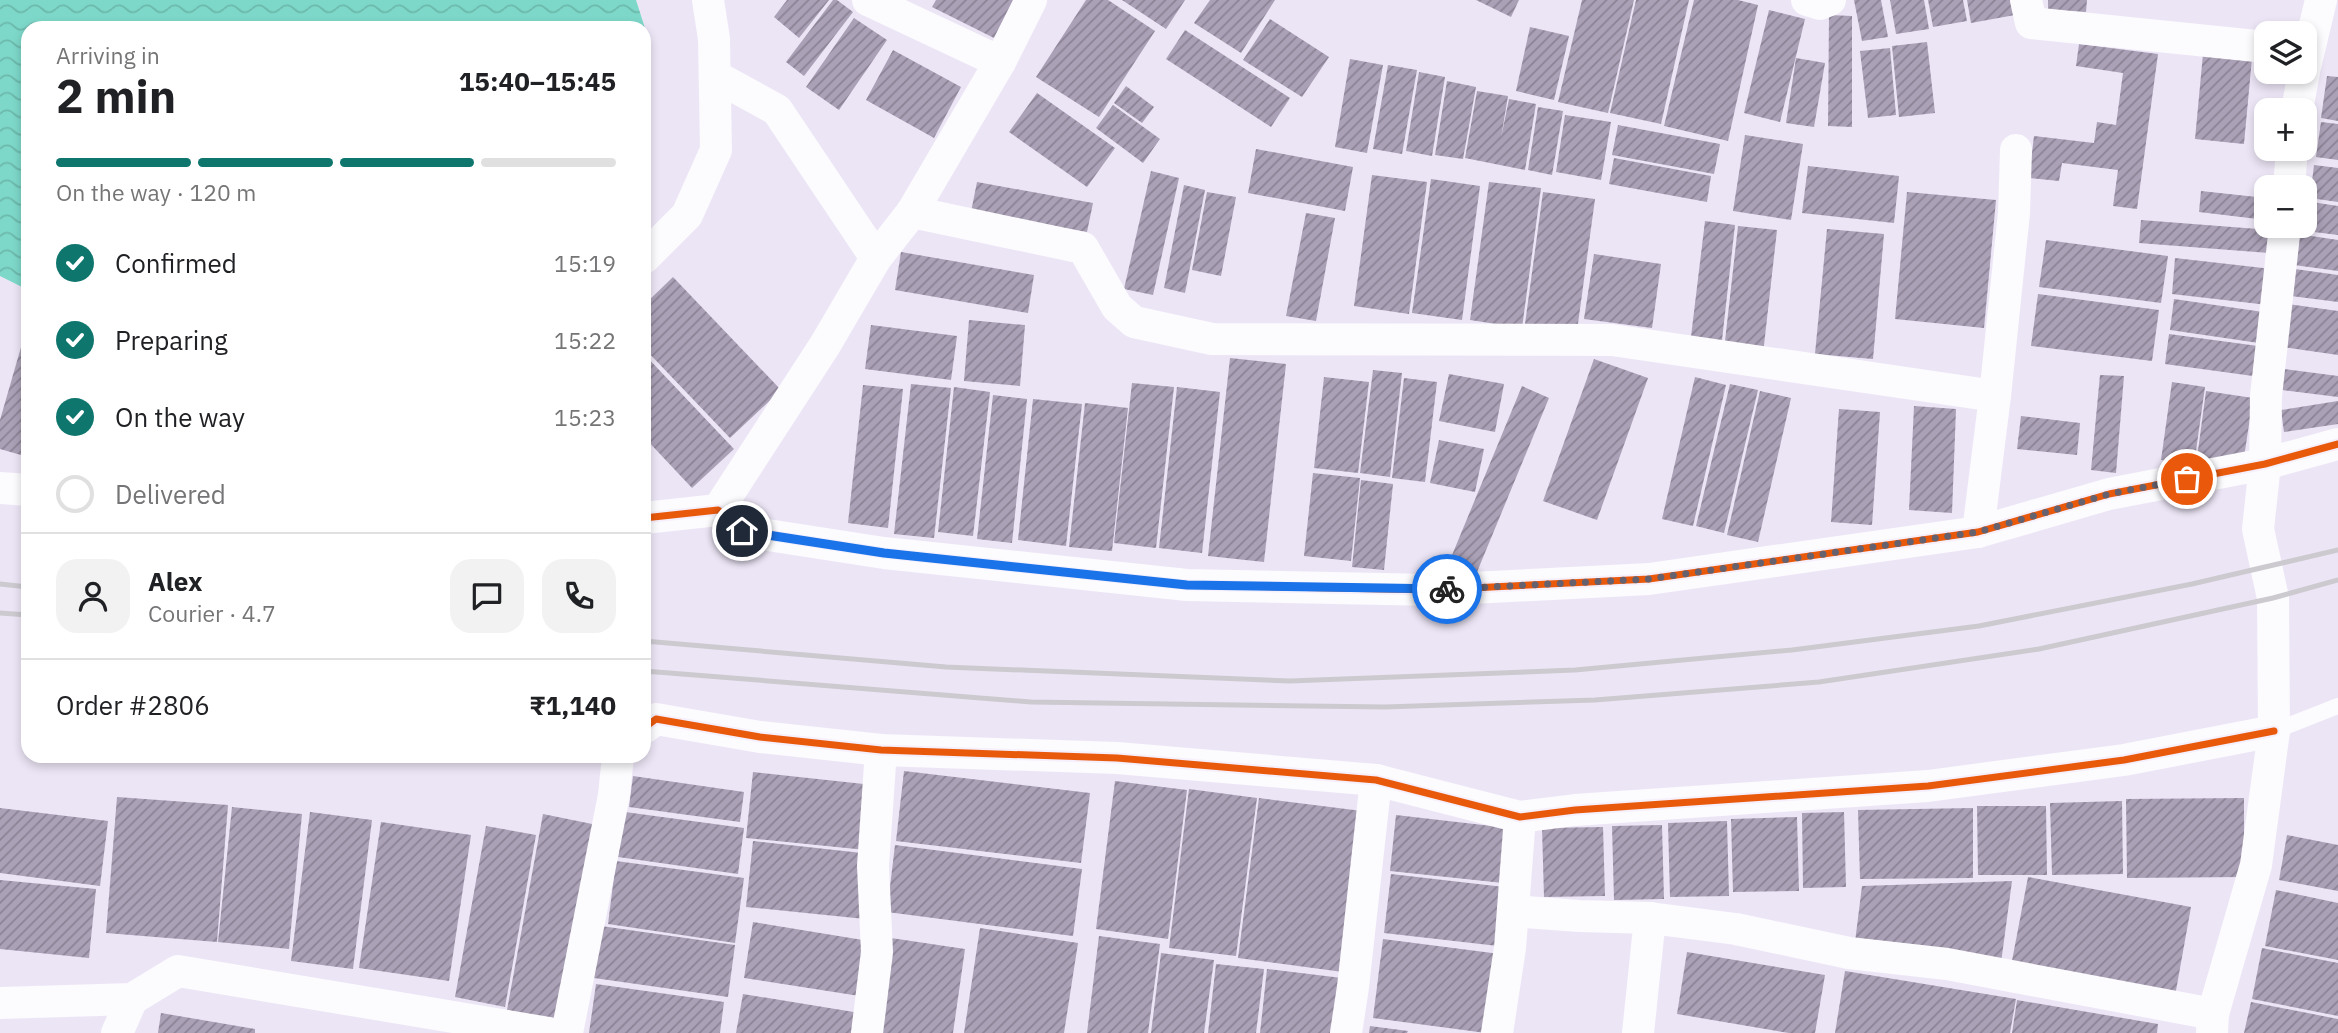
<!DOCTYPE html>
<html lang="en">
<head>
<meta charset="utf-8">
<style>
  :root { --surface:#fff; --page:#f2f2f2; --text:#202124; --muted:#757577; --line:#e0e0e0; --accent:#0f766e }
  body { margin:0; font-family:"IBM Plex Sans",sans-serif; background:var(--page); color:var(--text); height:100vh; display:flex; flex-direction:column; font-size:26px; white-space:nowrap }
  * { box-sizing:border-box; margin:0 }
  p { font-size:23px; color:var(--muted) }
  .icon { flex:none; width:38px; height:38px; fill:none; stroke:currentColor; stroke-width:2; stroke-linecap:round; stroke-linejoin:round }
  .map { position:relative; flex:1; overflow:hidden }
  .panel { position:absolute; left:21px; top:21px; width:630px; height:742px; display:flex; flex-direction:column; background:var(--surface); border-radius:21px; box-shadow:0 4px 10px #0003 }
  .panel>* { flex:none }
  .fabs { position:absolute; left:2254px; top:21px; display:grid; gap:14px }
  .fabs a { display:grid; place-items:center; width:63px; height:63px; border-radius:14px; background:var(--surface); box-shadow:0 4px 10px #0003; font-size:35px }
  .pin { position:absolute; display:grid; place-items:center; width:60px; height:60px; color:#fff; margin:-30px; border:4px solid #fff; border-radius:50%; box-shadow:0 2px 7px #0007 }
  .courier { position:absolute; display:grid; place-items:center; width:70px; height:70px; margin:-35px; border:5px solid #1a73e8; border-radius:50%; background:#fff; color:#222; box-shadow:0 2px 9px #0007 }
  .summary em { font-style:normal; font-weight:800 }
  .summary div { display:flex; flex-direction:column-reverse }
  .summary { display:flex; align-items:center; justify-content:space-between; height:119px; padding:0 35px }
  h1 { font-size:46px; font-weight:800; line-height:52px }
  .bar { display:grid; grid-template-columns:repeat(4,1fr); gap:10px 7px; align-content:center; height:84px; padding:0 35px }
  .bar i { height:9px; border-radius:5px; background:var(--line) }
  .bar .on { background:var(--accent) }
  .bar p { grid-column:span 4 }
  .line { display:flex; align-items:center; gap:18px; padding:0 35px; border-top:2px solid var(--line) }
  .line div { flex:1 }
  .round { display:grid; place-items:center; flex:none; width:74px; height:74px; border-radius:21px; background:var(--page) }
  ol { padding:0 35px; list-style:none }
  li { display:flex; align-items:center; gap:21px; height:77px }
  li p { margin-inline-start:auto }
  li .icon { padding:7px; border-radius:50%; background:var(--accent); color:#fff; stroke-width:4 }
  li:last-child { color:var(--muted) }
  li i { width:38px; height:38px; border:4px solid var(--line); border-radius:50% }
  .map>svg:first-child { display:block }
  .water { fill:url(#water-waves) }
  .building { fill:url(#building-hatch) }
  .lines { fill:none; stroke-linecap:round; stroke-linejoin:round }
  .service { stroke:#fcfbfe; stroke-width:16 }
  .minor { stroke:#fcfbfe; stroke-width:32 }
  .rail { stroke:#cccacf; stroke-width:5 }
  .cycleway-casing { stroke:#f5f0fc; stroke-width:11 }
  .cycleway { stroke:#e8590c; stroke-width:7 }
  .done { stroke:#66616e; stroke-width:7; stroke-dasharray:0 12.6 }
  .route { stroke:#1a73e8; stroke-width:9 }
</style>
</head>
<body>
<div class="map">
<svg width="2338" height="1033" viewBox="0 0 2338 1033">
  <defs>
    <pattern id="water-waves" width="16" height="10" patternUnits="userSpaceOnUse" patternTransform="scale(1.75)"><rect width="16" height="10" fill="#7dd8c9"/><path d="M0 5q4-4 8 0t8 0" fill="none" stroke="#6cb9ac"/></pattern>
    <pattern id="building-hatch" width="6" height="6" patternUnits="userSpaceOnUse" patternTransform="scale(1.75)"><rect width="6" height="6" fill="#aba1b7"/><path d="M-1 1l2-2M0 6l6-6M5 7l2-2" fill="none" stroke="#8b8295"/></pattern>
  </defs>
  <rect width="100%" height="100%" fill="#ece5f6"/>
  <path class="water" d="M 0,0 L 636,0 L 650,44 L 646,127 L 644,138 L 644,28 L 28,28 L 28,290 L 0,276 Z"/>
  <g class="building">
    <path d="M 787,0 L 829,0 L 799,38 L 774,17 Z"/>
    <path d="M 833,0 L 837,0 L 853,12 L 804,76 L 786,62 Z"/>
    <path d="M 936,0 L 1013,0 L 994,38 L 932,7 Z"/>
    <path d="M 1086,0 L 1108,0 L 1155,31 L 1099,117 L 1036,77 Z"/>
    <path d="M 1122,0 L 1185,0 L 1166,29 Z"/>
    <path d="M 1210,0 L 1275,0 L 1241,53 L 1194,23 Z"/>
    <path d="M 1476,0 L 1519,0 L 1511,17 Z"/>
    <path d="M 1582,0 L 1634,0 L 1608,113 L 1558,102 Z"/>
    <path d="M 1636,0 L 1689,0 L 1661,124 L 1610,113 Z"/>
    <path d="M 1694,0 L 1738,0 L 1758,5 L 1728,141 L 1664,126 Z"/>
    <path d="M 1854,0 L 1881,0 L 1888,37 L 1862,41 Z"/>
    <path d="M 1890,0 L 1924,0 L 1929,29 L 1896,34 Z"/>
    <path d="M 1928,0 L 1963,0 L 1967,21 L 1933,27 Z"/>
    <path d="M 1967,0 L 2012,0 L 2015,15 L 1971,23 Z"/>
    <path d="M 2048,0 L 2087,0 L 2086,12 L 2048,10 Z"/>
    <path d="M 1769,10 L 1805,19 L 1780,122 L 1744,113 Z"/>
    <path d="M 1829,15 L 1852,16 L 1852,127 L 1828,126 Z"/>
    <path d="M 854,18 L 887,40 L 839,110 L 806,87 Z"/>
    <path d="M 1270,19 L 1329,57 L 1302,97 L 1243,60 Z"/>
    <path d="M 1530,27 L 1569,36 L 1554,100 L 1516,91 Z"/>
    <path d="M 1185,30 L 1290,98 L 1271,127 L 1166,59 Z"/>
    <path d="M 1927,42 L 1935,113 L 1899,117 L 1892,46 Z"/>
    <path d="M 2079,44 L 2158,54 L 2137,209 L 2113,206 L 2118,170 L 2062,163 L 2059,181 L 2029,178 L 2034,136 L 2094,143 L 2097,122 L 2116,125 L 2123,73 L 2076,66 Z"/>
    <path d="M 1890,48 L 1896,115 L 1868,118 L 1860,51 Z"/>
    <path d="M 893,50 L 961,87 L 934,138 L 866,100 Z"/>
    <path d="M 2203,54 L 2252,58 L 2244,144 L 2195,139 Z"/>
    <path d="M 1796,58 L 1825,63 L 1814,127 L 1786,123 Z"/>
    <path d="M 1350,59 L 1383,65 L 1367,153 L 1335,147 Z"/>
    <path d="M 1388,65 L 1417,70 L 1402,154 L 1373,149 Z"/>
    <path d="M 1419,72 L 1445,77 L 1432,156 L 1406,151 Z"/>
    <path d="M 2327,76 L 2338,77 L 2338,121 L 2321,118 Z"/>
    <path d="M 1447,81 L 1476,87 L 1463,159 L 1435,155 Z"/>
    <path d="M 1126,86 L 1154,107 L 1142,123 L 1114,103 Z"/>
    <path d="M 1477,91 L 1508,96 L 1501,138 L 1509,99 L 1536,104 L 1525,170 L 1465,158 Z"/>
    <path d="M 1037,93 L 1115,148 L 1087,187 L 1009,132 Z"/>
    <path d="M 1113,105 L 1160,139 L 1143,163 L 1096,128 Z"/>
    <path d="M 1538,107 L 1563,111 L 1552,175 L 1528,170 Z"/>
    <path d="M 1565,115 L 1611,122 L 1601,180 L 1556,172 Z"/>
    <path d="M 2321,122 L 2338,124 L 2338,160 L 2316,157 Z"/>
    <path d="M 1618,125 L 1720,144 L 1714,174 L 1612,155 Z"/>
    <path d="M 1745,135 L 1803,144 L 1791,220 L 1733,211 Z"/>
    <path d="M 1256,149 L 1353,167 L 1345,211 L 1248,193 Z"/>
    <path d="M 1614,158 L 1711,176 L 1707,202 L 1609,184 Z"/>
    <path d="M 2314,165 L 2338,168 L 2338,202 L 2310,198 Z"/>
    <path d="M 1808,166 L 1899,176 L 1894,223 L 1802,213 Z"/>
    <path d="M 1151,171 L 1179,178 L 1153,295 L 1124,289 Z"/>
    <path d="M 1372,175 L 1427,182 L 1409,314 L 1354,306 Z"/>
    <path d="M 1431,179 L 1480,186 L 1462,320 L 1412,313 Z"/>
    <path d="M 977,182 L 1093,203 L 1087,232 L 971,212 Z"/>
    <path d="M 1489,182 L 1541,188 L 1522,328 L 1470,320 Z"/>
    <path d="M 1184,185 L 1205,190 L 1185,293 L 1164,288 Z"/>
    <path d="M 2201,191 L 2266,198 L 2266,220 L 2199,212 Z"/>
    <path d="M 1207,192 L 1236,197 L 1221,276 L 1192,270 Z"/>
    <path d="M 1543,192 L 1595,199 L 1577,331 L 1525,324 Z"/>
    <path d="M 1907,192 L 1996,200 L 1984,328 L 1895,319 Z"/>
    <path d="M 2305,201 L 2338,206 L 2338,235 L 2298,230 L 2299,226 L 2305,226 Z"/>
    <path d="M 1306,213 L 1335,218 L 1316,321 L 1286,316 Z"/>
    <path d="M 2141,220 L 2271,230 L 2269,253 L 2139,243 Z"/>
    <path d="M 1705,221 L 1735,225 L 1721,349 L 1690,345 Z"/>
    <path d="M 1738,226 L 1777,230 L 1763,354 L 1724,350 Z"/>
    <path d="M 1827,229 L 1884,234 L 1873,359 L 1815,354 Z"/>
    <path d="M 2298,234 L 2338,240 L 2338,271 L 2294,265 Z"/>
    <path d="M 2046,240 L 2168,256 L 2161,303 L 2039,287 Z"/>
    <path d="M 901,252 L 1034,275 L 1028,313 L 895,290 Z"/>
    <path d="M 1594,254 L 1661,264 L 1652,328 L 1584,319 Z"/>
    <path d="M 2175,258 L 2272,269 L 2268,305 L 2172,294 Z"/>
    <path d="M 2295,269 L 2338,275 L 2338,302 L 2291,296 Z"/>
    <path d="M 673,277 L 781,390 L 730,438 L 644,348 L 644,305 Z"/>
    <path d="M 2038,294 L 2159,310 L 2152,361 L 2031,346 Z"/>
    <path d="M 2174,299 L 2263,312 L 2259,343 L 2170,330 Z"/>
    <path d="M 2288,304 L 2338,311 L 2338,355 L 2282,347 Z"/>
    <path d="M 969,320 L 1025,325 L 1020,386 L 964,381 Z"/>
    <path d="M 28,323 L 28,457 L 0,449 L 0,420 Z"/>
    <path d="M 871,325 L 957,336 L 951,380 L 865,369 Z"/>
    <path d="M 2169,334 L 2258,346 L 2253,376 L 2165,364 Z"/>
    <path d="M 644,354 L 734,449 L 692,488 L 644,437 Z"/>
    <path d="M 1230,358 L 1286,364 L 1264,562 L 1208,556 Z"/>
    <path d="M 1594,359 L 1648,378 L 1597,520 L 1543,501 Z"/>
    <path d="M 2277,368 L 2338,376 L 2338,397 L 2274,389 Z"/>
    <path d="M 1373,370 L 1402,373 L 1390,477 L 1360,473 Z"/>
    <path d="M 1449,374 L 1504,384 L 1495,432 L 1439,421 Z"/>
    <path d="M 2100,375 L 2124,376 L 2116,473 L 2091,470 Z"/>
    <path d="M 1324,377 L 1369,382 L 1358,473 L 1314,468 Z"/>
    <path d="M 1695,377 L 1726,385 L 1693,526 L 1662,519 Z"/>
    <path d="M 1404,378 L 1437,382 L 1425,482 L 1392,478 Z"/>
    <path d="M 2172,382 L 2205,387 L 2194,465 L 2161,460 Z"/>
    <path d="M 1132,383 L 1174,387 L 1156,548 L 1114,543 Z"/>
    <path d="M 911,384 L 951,388 L 934,538 L 894,534 Z"/>
    <path d="M 1730,384 L 1758,390 L 1724,533 L 1696,526 Z"/>
    <path d="M 863,385 L 903,389 L 888,528 L 848,523 Z"/>
    <path d="M 1522,386 L 1549,398 L 1477,572 L 1450,560 Z"/>
    <path d="M 954,387 L 990,392 L 973,536 L 938,532 Z"/>
    <path d="M 1177,387 L 1220,392 L 1202,553 L 1159,548 Z"/>
    <path d="M 1760,391 L 1791,398 L 1758,542 L 1727,535 Z"/>
    <path d="M 2206,391 L 2253,398 L 2243,464 L 2197,458 Z"/>
    <path d="M 993,395 L 1027,399 L 1012,543 L 977,539 Z"/>
    <path d="M 1033,399 L 1082,404 L 1066,546 L 1018,540 Z"/>
    <path d="M 2338,401 L 2338,424 L 2284,432 L 2281,410 Z"/>
    <path d="M 1085,403 L 1128,408 L 1112,551 L 1069,547 Z"/>
    <path d="M 1914,406 L 1956,409 L 1952,513 L 1909,510 Z"/>
    <path d="M 1839,409 L 1880,412 L 1872,525 L 1831,522 Z"/>
    <path d="M 2021,416 L 2080,423 L 2077,455 L 2017,449 Z"/>
    <path d="M 1439,440 L 1484,449 L 1475,492 L 1430,483 Z"/>
    <path d="M 1313,473 L 1360,478 L 1351,561 L 1304,556 Z"/>
    <path d="M 1361,480 L 1393,484 L 1384,570 L 1352,567 Z"/>
    <path d="M 904,771 L 1090,793 L 1081,863 L 896,841 Z"/>
    <path d="M 753,772 L 873,785 L 866,850 L 746,838 Z"/>
    <path d="M 633,776 L 744,792 L 740,822 L 629,807 Z"/>
    <path d="M 1115,781 L 1187,790 L 1168,939 L 1096,929 Z"/>
    <path d="M 1189,789 L 1257,798 L 1236,956 L 1169,948 Z"/>
    <path d="M 117,797 L 228,805 L 217,942 L 106,933 Z"/>
    <path d="M 1259,798 L 1362,811 L 1343,972 L 1238,958 Z"/>
    <path d="M 2244,798 L 2244,877 L 2127,878 L 2126,799 Z"/>
    <path d="M 2122,801 L 2123,874 L 2052,875 L 2050,803 Z"/>
    <path d="M 1977,806 L 2046,806 L 2047,875 L 1978,875 Z"/>
    <path d="M 232,807 L 302,814 L 289,949 L 218,942 Z"/>
    <path d="M 0,808 L 108,821 L 100,886 L 0,873 Z"/>
    <path d="M 1973,808 L 1973,878 L 1860,879 L 1858,810 Z"/>
    <path d="M 310,812 L 372,820 L 353,969 L 291,961 Z"/>
    <path d="M 625,812 L 744,828 L 738,874 L 618,857 Z"/>
    <path d="M 1844,812 L 1846,887 L 1803,888 L 1802,813 Z"/>
    <path d="M 543,814 L 602,826 L 566,1021 L 507,1010 Z"/>
    <path d="M 1396,815 L 1509,828 L 1503,883 L 1390,871 Z"/>
    <path d="M 1797,817 L 1799,891 L 1733,892 L 1731,819 Z"/>
    <path d="M 1727,821 L 1729,896 L 1670,897 L 1668,823 Z"/>
    <path d="M 381,822 L 471,835 L 449,981 L 359,968 Z"/>
    <path d="M 1662,825 L 1664,899 L 1614,900 L 1612,826 Z"/>
    <path d="M 486,826 L 536,835 L 505,1007 L 455,997 Z"/>
    <path d="M 1603,827 L 1605,896 L 1544,897 L 1542,828 Z"/>
    <path d="M 2287,835 L 2338,845 L 2338,891 L 2279,880 Z"/>
    <path d="M 753,841 L 871,854 L 865,919 L 746,907 Z"/>
    <path d="M 895,845 L 1082,869 L 1073,936 L 887,912 Z"/>
    <path d="M 616,861 L 744,878 L 735,943 L 608,924 Z"/>
    <path d="M 1391,874 L 1504,887 L 1498,946 L 1384,933 Z"/>
    <path d="M 2028,877 L 2191,907 L 2175,996 L 2011,966 Z"/>
    <path d="M 0,880 L 96,889 L 89,958 L 0,949 Z"/>
    <path d="M 2012,881 L 2001,963 L 1855,942 L 1862,886 Z"/>
    <path d="M 2276,890 L 2338,903 L 2338,960 L 2265,946 Z"/>
    <path d="M 753,922 L 875,942 L 866,997 L 744,978 Z"/>
    <path d="M 601,926 L 735,945 L 728,997 L 594,978 Z"/>
    <path d="M 980,928 L 1078,943 L 1064,1033 L 964,1033 Z"/>
    <path d="M 1099,936 L 1160,944 L 1148,1033 L 1087,1033 Z"/>
    <path d="M 891,938 L 965,949 L 953,1033 L 878,1033 Z"/>
    <path d="M 1383,939 L 1500,954 L 1486,1033 L 1373,1018 Z"/>
    <path d="M 2262,948 L 2338,963 L 2338,1016 L 2252,999 Z"/>
    <path d="M 1687,952 L 1825,975 L 1815,1033 L 1789,1033 L 1677,1014 Z"/>
    <path d="M 1161,953 L 1214,960 L 1204,1033 L 1151,1033 Z"/>
    <path d="M 1216,964 L 1264,969 L 1256,1033 L 1208,1033 Z"/>
    <path d="M 1267,969 L 1342,978 L 1336,1033 L 1260,1033 Z"/>
    <path d="M 1845,971 L 2016,999 L 2010,1033 L 1835,1033 Z"/>
    <path d="M 596,984 L 724,1002 L 720,1033 L 589,1033 Z"/>
    <path d="M 743,994 L 866,1014 L 863,1033 L 736,1033 Z"/>
    <path d="M 2017,1000 L 2158,1024 L 2157,1033 L 2012,1033 Z"/>
    <path d="M 2251,1002 L 2338,1019 L 2338,1033 L 2244,1033 Z"/>
    <path d="M 161,1013 L 255,1029 L 255,1033 L 158,1033 Z"/>
    <path d="M 1370,1026 L 1408,1031 L 1407,1033 L 1369,1033 Z"/>
  </g>
  <g class="lines">
    <path class="service" d="M 2274,731 L 2338,706"/>
    <g class="minor">
      <path d="M 868,0 L 1000,62"/>
      <path d="M 1807,0 L 1820,4 L 1830,0"/>
      <path d="M 2026,0 L 2031,23 L 2266,47"/>
      <path d="M 2305,67 L 2321,0"/>
      <path d="M 715,76 L 777,110 L 876,258"/>
      <path d="M 2297,110 L 2304,72"/>
      <path d="M 2289,187 L 2292,149"/>
      <path d="M 912,212 L 1083,248 L 1117,307 L 1134,322 L 1212,339 L 1612,340 L 1995,396 L 2014,213 L 2016,150"/>
      <path d="M 644,258 L 687,215 L 716,150 L 714,39 L 708,0"/>
      <path d="M 0,488 L 28,490"/>
      <path d="M 718,510 L 825,345 L 876,258 L 912,212 L 1000,62 L 1031,0"/>
      <path d="M 644,518 L 718,510 L 742,531 L 884,553 L 1187,585 L 1433,590 L 1649,579 L 1978,532 L 2109,494 L 2265,464 L 2338,444"/>
      <path d="M 1978,532 L 1995,396"/>
      <path d="M 644,728 L 656,719 L 760,737 L 881,750 L 1117,758 L 1376,780 L 1520,817 L 1575,810 L 1928,786 L 2124,760 L 2274,731"/>
      <path d="M 1513,911 L 1579,916 L 1650,918 L 1736,929 L 1849,953 L 1947,964 L 2213,1014"/>
      <path d="M 0,1003 L 132,999 L 178,971 L 549,1033"/>
      <path d="M 117,1033 L 132,999"/>
      <path d="M 567,1033 L 614,795 L 618,756"/>
      <path d="M 867,1033 L 877,952 L 873,866 L 881,750"/>
      <path d="M 1346,1033 L 1353,987 L 1376,780"/>
      <path d="M 1497,1033 L 1510,948 L 1520,817"/>
      <path d="M 1638,1033 L 1650,918"/>
      <path d="M 2212,1033 L 2213,1014 L 2256,865 L 2274,731 L 2273,598 L 2258,529 L 2265,464 L 2266,396 L 2285,226"/>
    </g>
    <g class="rail">
      <path d="M 0,584 L 28,587"/>
      <path d="M 0,613 L 28,615"/>
      <path d="M 644,641 L 946,667 L 1290,681 L 1575,670 L 1792,650 L 1979,626 L 2192,584 L 2338,550"/>
      <path d="M 644,671 L 1031,702 L 1385,707 L 1595,700 L 1819,682 L 2039,649 L 2273,598 L 2338,580"/>
    </g>
    <g class="cycleway-casing">
      <g id="cycleway">
        <path d="M 644,518 L 718,510 L 742,531 L 884,553 L 1187,585 L 1433,590 L 1649,579 L 1978,532 L 2109,494 L 2265,464 L 2338,444"/>
        <path d="M 644,728 L 656,719 L 760,737 L 881,750 L 1117,758 L 1376,780 L 1520,817 L 1575,810 L 1928,786 L 2124,760 L 2274,731"/>
      </g>
    </g>
    <use href="#cycleway" class="cycleway"/>
  </g>
  <g class="lines">
    <path class="done" d="M 1447,589 L 1649,579 L 1978,532 L 2109,494 L 2187,479"/>
    <path class="route" d="M 742,531 L 884,553 L 1187,585 L 1447,589"/>
  </g>
</svg>
<div class="fabs">
<a><svg class="icon" aria-label="layers" viewBox="0 0 24 24"><path d="M12 4l9 5-9 5-9-5zM3 14l9 5 9-5"/></svg></a>
<a>+</a>
<a>−</a>
</div>
<div class="pin" style="left:2187px;top:479px;background:#ea580c"><svg class="icon" aria-label="bag" viewBox="0 0 24 24"><path d="M5 8h14l-1 12H6zM9 8a3 3 0 0 1 6 0"/></svg></div>
<div class="pin" style="left:742px;top:531px;background:#1f2937"><svg class="icon" aria-label="home" viewBox="0 0 24 24"><path d="M3 11l9-7 9 7M6 9v11h12V9"/></svg></div>
<div class="courier" style="left:1447px;top:589px"><svg class="icon" aria-label="bike" viewBox="0 0 24 24"><circle cx="6" cy="16" r="4"/><circle cx="18" cy="16" r="4"/><path d="M6 16l4-8h5l3 8M10 8l3 8H6M13 5h3"/></svg></div>
<section class="panel">
<div class="summary"><div><h1>2 min</h1><p>Arriving in</p></div><em>15:40–15:45</em></div>
<div class="bar"><i class="on"></i><i class="on"></i><i class="on"></i><i></i><p>On the way · 120 m</p></div>
<ol>
<li><svg class="icon" aria-label="check" viewBox="0 0 24 24"><path d="M5 12l5 5 9-10"/></svg>Confirmed<p>15:19</p></li>
<li><svg class="icon" aria-label="check" viewBox="0 0 24 24"><path d="M5 12l5 5 9-10"/></svg>Preparing<p>15:22</p></li>
<li><svg class="icon" aria-label="check" viewBox="0 0 24 24"><path d="M5 12l5 5 9-10"/></svg>On the way<p>15:23</p></li>
<li><i></i>Delivered</li>
</ol>
<div class="line" style="height:126px"><a class="round"><svg class="icon" aria-label="person" viewBox="0 0 24 24"><circle cx="12" cy="8" r="4"/><path d="M4 21q1-7 8-7t8 7"/></svg></a><div><b>Alex</b><p>Courier · 4.7</p></div><a class="round"><svg class="icon" aria-label="chat" viewBox="0 0 24 24"><path d="M4 5h16v11H9l-5 4z"/></svg></a><a class="round"><svg class="icon" aria-label="phone" viewBox="0 0 24 24"><path d="M5 4h4l2 5-3 2q2 4 5 5l2-3 5 2v4C11 20 4 13 5 4z"/></svg></a></div>
<div class="line" style="height:91px"><div>Order #2806</div><b>₹1,140</b></div>
</section>
</div>
</body>
</html>
